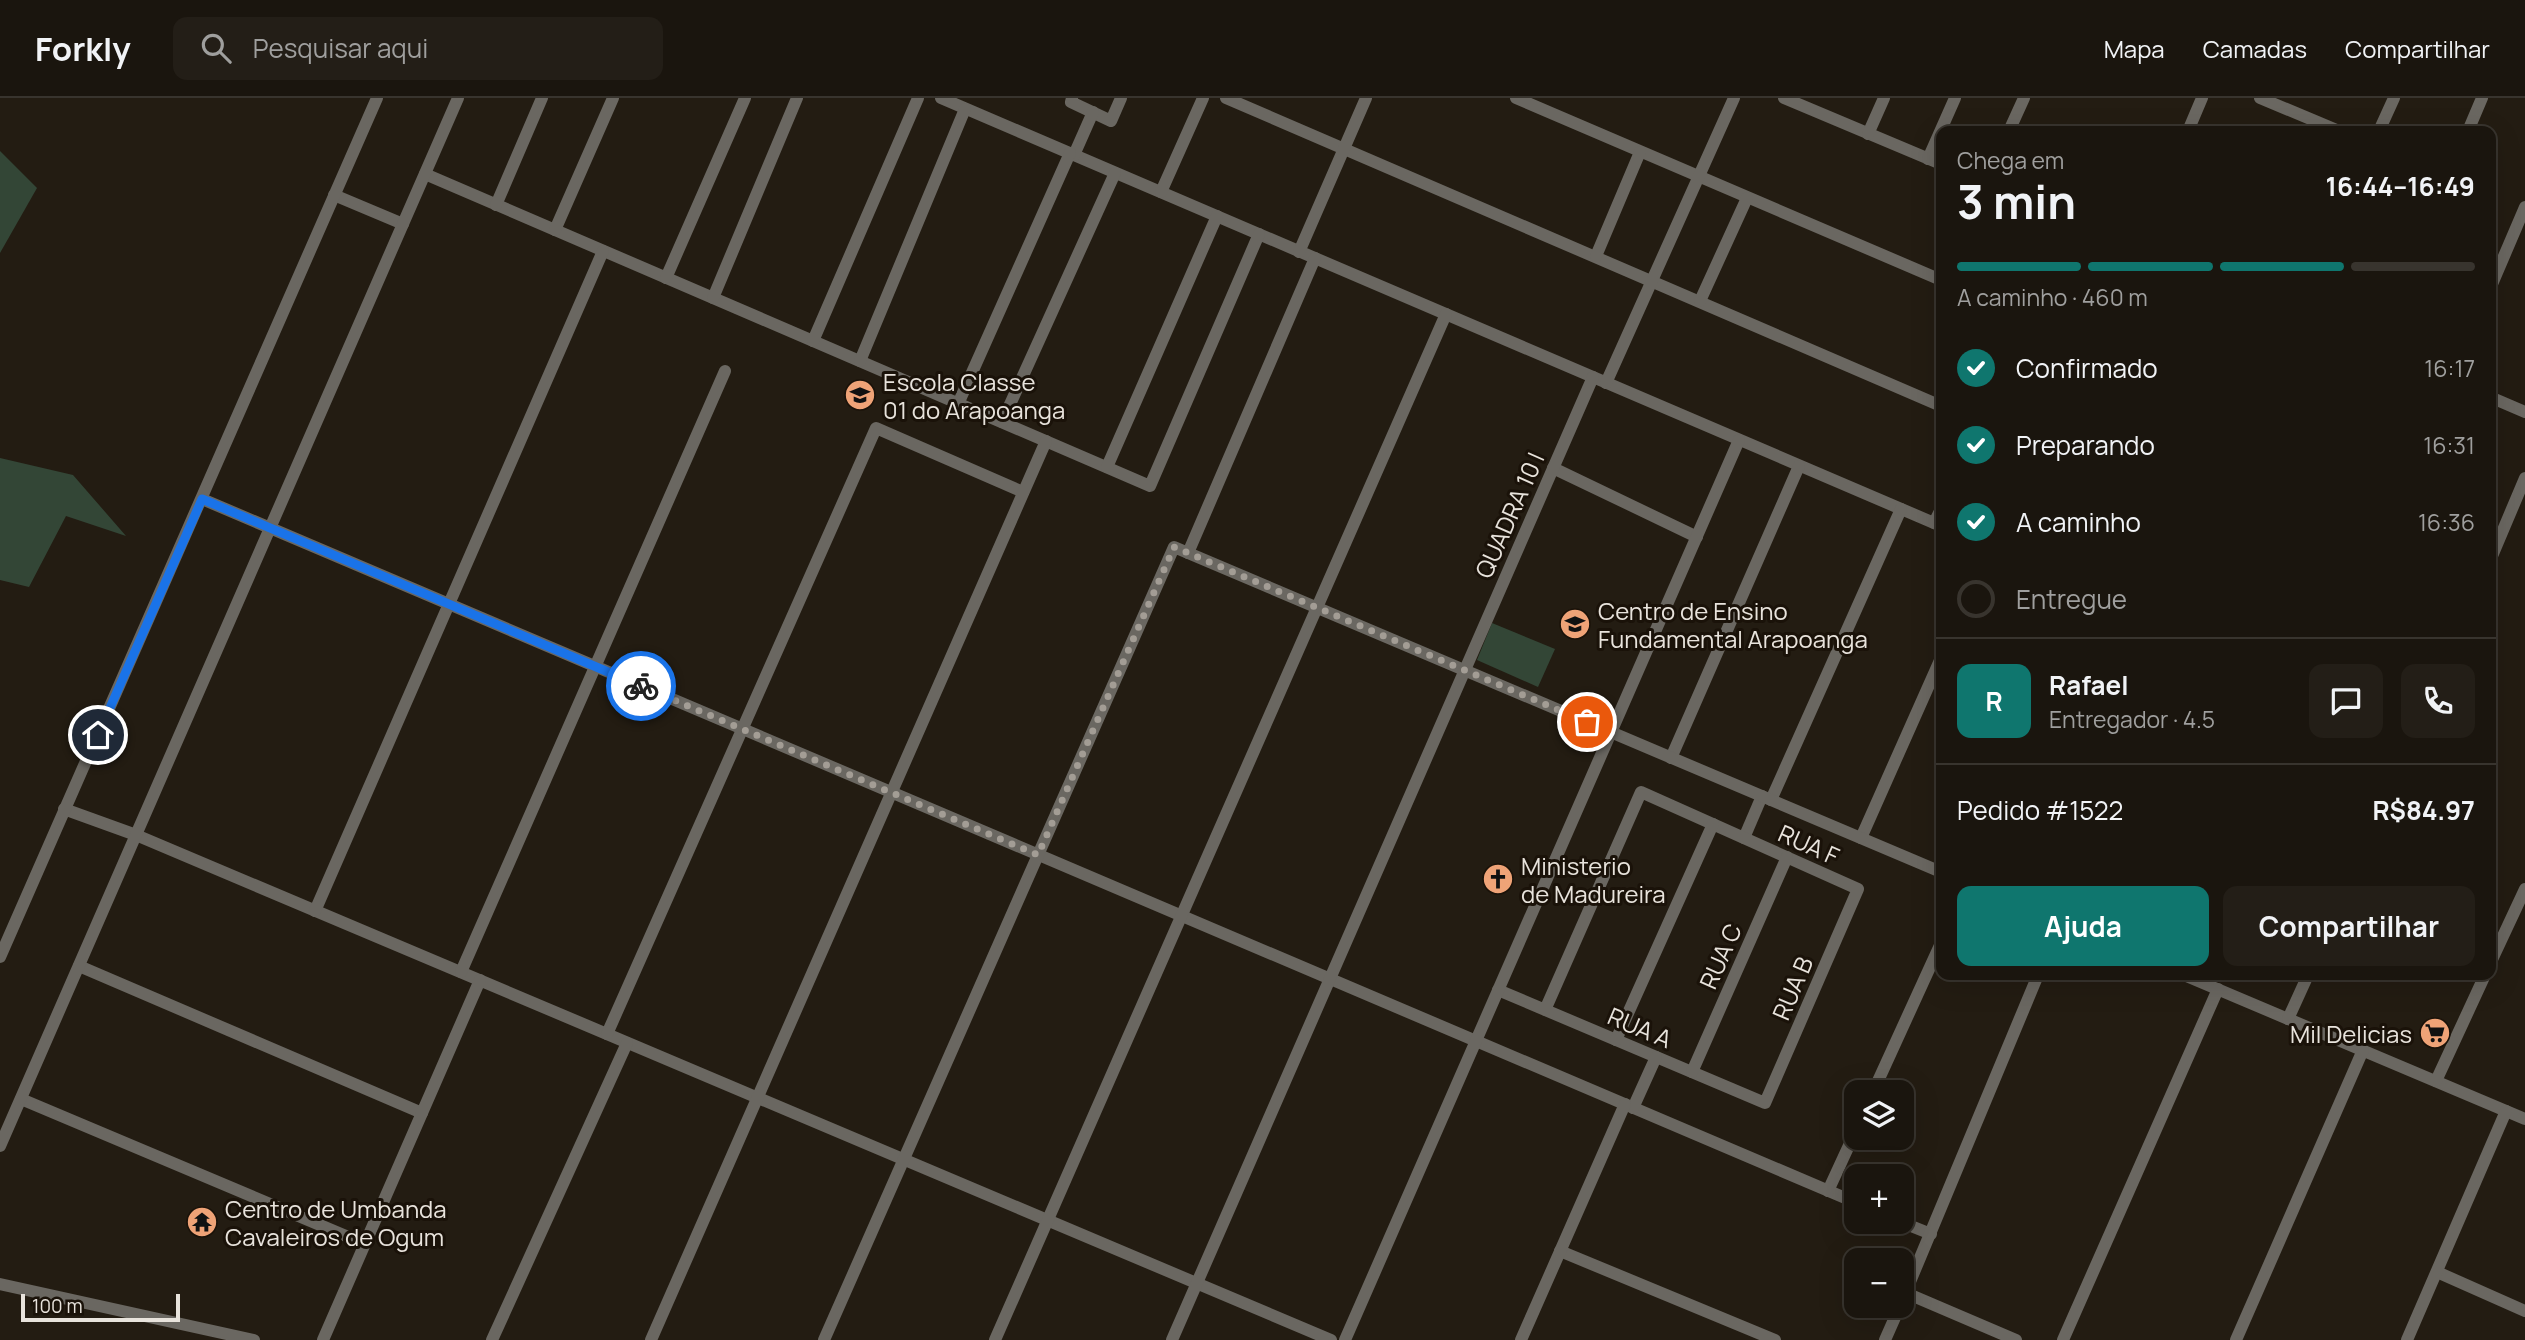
<!DOCTYPE html>
<html lang="pt">
<head>
<meta charset="utf-8">
<style>
  :root { --surface:#1a150e; --page:#231e17; --text:#f1f3f6; --muted:#9f9f9e; --line:#38342e; --accent:#0f766e }
  body { margin:0; font-family:Manrope,sans-serif; background:var(--page); color:var(--text); height:100vh; display:flex; flex-direction:column; font-size:26px; white-space:nowrap }
  * { box-sizing:border-box; margin:0 }
  p { font-size:23px; color:var(--muted) }
  .icon { flex:none; width:38px; height:38px; fill:none; stroke:currentColor; stroke-width:2; stroke-linecap:round; stroke-linejoin:round }
  .map { position:relative; flex:1; overflow:hidden }
  .sheet { position:absolute; left:1936px; top:28px; width:560px; height:854px; display:flex; flex-direction:column; background:var(--surface); border-radius:14px; box-shadow:0 7px 28px #0002,0 0 0 2px var(--line) }
  .sheet>* { flex:none }
  .controls { position:absolute; left:1844px; top:982px; display:grid; gap:14px }
  .controls a { display:grid; place-items:center; width:70px; height:70px; border-radius:14px; background:var(--surface); box-shadow:0 7px 28px #0002,0 0 0 2px var(--line); font-size:35px }
  .scale { position:absolute; left:21px; bottom:18px; width:159px; box-sizing:border-box; padding-left:7px; border:4px solid #e8e3dc; border-top:0; font-size:19px; line-height:24px; white-space:nowrap; color:#e8e3dc; -webkit-text-stroke:5px #1a1209; paint-order:stroke }
  .pin { position:absolute; display:grid; place-items:center; width:60px; height:60px; color:#fff; margin:-30px; border:4px solid #fff; border-radius:50%; box-shadow:0 2px 7px #0007 }
  .courier { position:absolute; display:grid; place-items:center; width:70px; height:70px; margin:-35px; border:5px solid #1a73e8; border-radius:50%; background:#fff; color:#222; box-shadow:0 2px 9px #0007 }
  .headline em { font-style:normal; font-weight:700 }
  .headline div { display:flex; flex-direction:column-reverse }
  .headline { display:flex; align-items:center; justify-content:space-between; height:119px; padding:0 21px }
  h1 { font-size:46px; font-weight:700; line-height:52px }
  .bar { display:grid; grid-template-columns:repeat(4,1fr); gap:10px 7px; align-content:center; height:84px; padding:0 21px }
  .bar i { height:9px; border-radius:5px; background:var(--line) }
  .bar .selected { background:var(--accent) }
  .bar p { grid-column:span 4 }
  .line { display:flex; align-items:center; gap:18px; padding:0 21px; border-top:2px solid var(--line) }
  .line div { flex:1 }
  .round { display:grid; place-items:center; flex:none; width:74px; height:74px; border-radius:14px; background:var(--page) }
  ol { padding:0 21px; list-style:none }
  li { display:flex; align-items:center; gap:21px; height:77px }
  li p { margin-inline-start:auto }
  li .icon { padding:7px; border-radius:50%; background:var(--accent); color:#fff; stroke-width:4 }
  li:last-child { color:var(--muted) }
  li i { width:38px; height:38px; border:4px solid var(--line); border-radius:50% }
  .button { display:flex; gap:14px; margin-top:auto; padding:14px 21px }
  .button a { flex:1; height:80px; border-radius:14px; background:var(--accent); color:#fff; font-size:28px; font-weight:700; line-height:80px; text-align:center }
  .button a+a { background:var(--page); color:var(--text) }
  header { display:flex; align-items:center; gap:42px; box-sizing:border-box; height:98px; padding:0 35px; background:var(--surface); border-bottom:2px solid var(--line) }
  header strong { font-size:33px }
  nav { display:flex; gap:38px; margin-inline-start:auto; font-size:24px }
  .search { width:490px; height:63px; background:var(--page); display:flex; align-items:center; gap:18px; box-sizing:border-box; padding:0 24px; border-radius:14px; color:var(--muted); font-size:26px }
  .map>svg:first-child { display:block }
  .green { fill:#334636 }
  .lines { fill:none; stroke-linecap:round; stroke-linejoin:round }
  .minor { stroke:#6a6761; stroke-width:12 }
  .done { stroke:#a39d95; stroke-width:7; stroke-dasharray:0 12.6 }
  .route { stroke:#1a73e8; stroke-width:9 }
  .labels { text-anchor:middle; dominant-baseline:central; stroke-width:6; stroke-linejoin:round; paint-order:stroke }
  .poi-label { font-size:24px; fill:#e8e3dc; stroke:#1a1209; text-anchor:start }
  .street-label { font-size:24px; fill:#e8e3dc; stroke:#1a1209 }
</style>
</head>
<body>
<header>
<strong>Forkly</strong>
<div class="search"><svg class="icon" aria-label="search" viewBox="0 0 24 24"><circle cx="10" cy="10" r="6"/><path d="M15 15l6 6"/></svg>Pesquisar aqui</div>
<nav><a>Mapa</a><a>Camadas</a><a>Compartilhar</a></nav>
</header>
<div class="map">
<svg width="2525" height="1242" viewBox="0 0 2525 1242">
  <rect width="100%" height="100%" fill="#231c12"/>
  <g class="green">
    <path d="M 0,53 L 37,90 L 0,155 Z"/>
    <path d="M 0,360 L 73,377 L 126,438 L 66,418 L 29,489 L 0,482 Z"/>
    <path d="M 1492,525 L 1555,551 L 1538,589 L 1477,562 Z"/>
  </g>
  <g class="lines">
    <g class="minor">
      <path d="M 941,0 L 1941,428"/>
      <path d="M 1072,0 L 1071,4 L 1111,23 L 1121,0"/>
      <path d="M 1226,0 L 1941,308"/>
      <path d="M 1516,0 L 1941,182"/>
      <path d="M 1784,0 L 1941,66"/>
      <path d="M 2260,0 L 2339,33"/>
      <path d="M 2009,33 L 2024,0"/>
      <path d="M 2188,33 L 2202,0"/>
      <path d="M 2379,33 L 2394,0"/>
      <path d="M 2468,33 L 2482,0"/>
      <path d="M 1868,36 L 1884,0"/>
      <path d="M 1074,57 L 1093,14"/>
      <path d="M 1928,61 L 1955,0"/>
      <path d="M 425,76 L 1150,388 L 1259,136"/>
      <path d="M 1161,94 L 1203,0"/>
      <path d="M 334,97 L 403,126"/>
      <path d="M 496,107 L 542,0"/>
      <path d="M 555,132 L 613,0"/>
      <path d="M 1299,154 L 1366,0"/>
      <path d="M 1596,158 L 1640,54"/>
      <path d="M 666,180 L 745,0"/>
      <path d="M 2490,191 L 2525,109"/>
      <path d="M 713,200 L 797,0"/>
      <path d="M 1700,203 L 1747,100"/>
      <path d="M 813,243 L 918,0"/>
      <path d="M 860,263 L 965,11"/>
      <path d="M 1606,285 L 1734,0"/>
      <path d="M 2490,299 L 2525,314"/>
      <path d="M 958,306 L 1070,55"/>
      <path d="M 1002,324 L 1115,75"/>
      <path d="M 1107,369 L 1217,118"/>
      <path d="M 1553,370 L 1697,439"/>
      <path d="M 202,401 L 1857,1105"/>
      <path d="M 1934,425 L 1941,411"/>
      <path d="M 1188,455 L 1315,160"/>
      <path d="M 2490,463 L 2525,380"/>
      <path d="M 1671,660 L 1799,368"/>
      <path d="M 1771,702 L 1901,411"/>
      <path d="M 64,711 L 136,737 L 1331,1242"/>
      <path d="M 1744,740 L 1762,698"/>
      <path d="M 1861,740 L 1941,560"/>
      <path d="M 315,813 L 603,153"/>
      <path d="M 0,859 L 377,0"/>
      <path d="M 2490,866 L 2525,791"/>
      <path d="M 79,868 L 422,1015"/>
      <path d="M 461,874 L 725,273"/>
      <path d="M 2184,877 L 2525,1021"/>
      <path d="M 1498,892 L 1765,1005 L 1858,791 L 1641,694 L 1545,912"/>
      <path d="M 2288,921 L 2308,877"/>
      <path d="M 607,936 L 876,330 L 1023,394"/>
      <path d="M 1616,942 L 1713,726"/>
      <path d="M 1692,974 L 1787,759"/>
      <path d="M 2436,983 L 2485,877"/>
      <path d="M 1873,994 L 1941,845"/>
      <path d="M 21,1001 L 365,1146"/>
      <path d="M 1633,1010 L 1656,959"/>
      <path d="M 0,1048 L 458,0"/>
      <path d="M 1828,1093 L 1857,1030"/>
      <path d="M 1901,1124 L 1931,1136"/>
      <path d="M 1560,1153 L 1775,1242"/>
      <path d="M 2437,1174 L 2525,1213"/>
      <path d="M 0,1186 L 254,1242"/>
      <path d="M 1906,1195 L 2016,1242"/>
      <path d="M 1902,1203 L 2038,877"/>
      <path d="M 323,1242 L 480,882"/>
      <path d="M 492,1242 L 627,945"/>
      <path d="M 651,1242 L 1046,343"/>
      <path d="M 824,1242 L 1174,449 L 1941,774"/>
      <path d="M 995,1242 L 1446,216"/>
      <path d="M 1172,1242 L 1593,279"/>
      <path d="M 1345,1242 L 1739,342"/>
      <path d="M 1521,1242 L 1625,1006"/>
      <path d="M 1885,1242 L 1900,1208"/>
      <path d="M 2063,1242 L 2218,891"/>
      <path d="M 2236,1242 L 2363,952"/>
      <path d="M 2407,1242 L 2506,1013"/>
    </g>
  </g>
  <g class="lines">
    <path class="done" d="M 641,588 L 1038,757 L 1174,449 L 1587,624"/>
    <path class="route" d="M 98,637 L 202,401 L 641,588"/>
  </g>
  <defs>
    <g id="school-disc" transform="scale(1.575)"><circle r="9.5" fill="#efa377" stroke="#1a1209"/><path d="M0-5L7-2L0 1L-7-2ZM-4 1L0 2.5L4 1V4Q0 6-4 4Z" fill="#111"/></g>
    <g id="church-disc" transform="scale(1.575)"><circle r="9.5" fill="#efa377" stroke="#1a1209"/><path d="M-1.2-6h2.4v3.5h3.3v2.4h-3.3V6h-2.4V-.1h-3.3v-2.4h3.3Z" fill="#111"/></g>
    <g id="supermarket-disc" transform="scale(1.575)"><circle r="9.5" fill="#efa377" stroke="#1a1209"/><path d="M-6-5.5h2.5l.6 2H6L4.5 2H-2.5L-4.4-4H-6ZM-1.5 3.2a1.3 1.3 0 1 0 .1 0ZM3 3.2a1.3 1.3 0 1 0 .1 0Z" fill="#111"/></g>
    <g id="temple-disc" transform="scale(1.575)"><circle r="9.5" fill="#efa377" stroke="#1a1209"/><path d="M0-6L5-2H3V0L6.5 2.5H4V6H1.5V3h-3V6H-4V2.5H-6.5L-3 0V-2H-5Z" fill="#111"/></g>
  </defs>
  <g fill-rule="evenodd">
    <use href="#school-disc" x="860" y="297"/>
    <use href="#school-disc" x="1575" y="526"/>
    <use href="#church-disc" x="1498" y="781"/>
    <use href="#supermarket-disc" x="2435" y="935"/>
    <use href="#temple-disc" x="202" y="1124"/>
  </g>
  <g class="labels">
    <g class="poi-label">
      <text x="883" y="283">Escola Classe<tspan x="883" dy="28">01 do Arapoanga</tspan></text>
      <text x="1598" y="512">Centro de Ensino<tspan x="1598" dy="28">Fundamental Arapoanga</tspan></text>
      <text x="1521" y="767">Ministerio<tspan x="1521" dy="28">de Madureira</tspan></text>
      <text x="2412" y="935" text-anchor="end">Mil Delicias</text>
      <text x="225" y="1110">Centro de Umbanda<tspan x="225" dy="28">Cavaleiros de Ogum</tspan></text>
    </g>
    <g class="street-label">
      <text transform="translate(1509 417) rotate(-66)">QUADRA 10 I</text>
      <text transform="translate(1809 746) rotate(24)">RUA F</text>
      <text transform="translate(1720 858) rotate(-66)">RUA C</text>
      <text transform="translate(1792 890) rotate(-67)">RUA B</text>
      <text transform="translate(1640 929) rotate(23)">RUA A</text>
    </g>
  </g>
</svg>
<div class="controls">
<a><svg class="icon" aria-label="layers" viewBox="0 0 24 24"><path d="M12 4l9 5-9 5-9-5zM3 14l9 5 9-5"/></svg></a>
<a>+</a>
<a>−</a>
</div>
<div class="scale">100 m</div>
<div class="pin" style="left:1587px;top:624px;background:#ea580c"><svg class="icon" aria-label="bag" viewBox="0 0 24 24"><path d="M5 8h14l-1 12H6zM9 8a3 3 0 0 1 6 0"/></svg></div>
<div class="pin" style="left:98px;top:637px;background:#1f2937"><svg class="icon" aria-label="home" viewBox="0 0 24 24"><path d="M3 11l9-7 9 7M6 9v11h12V9"/></svg></div>
<div class="courier" style="left:641px;top:588px"><svg class="icon" aria-label="bike" viewBox="0 0 24 24"><circle cx="6" cy="16" r="4"/><circle cx="18" cy="16" r="4"/><path d="M6 16l4-8h5l3 8M10 8l3 8H6M13 5h3"/></svg></div>
<section class="sheet">
<div class="headline"><div><h1>3 min</h1><p>Chega em</p></div><em>16:44–16:49</em></div>
<div class="bar"><i class="selected"></i><i class="selected"></i><i class="selected"></i><i></i><p>A caminho · 460 m</p></div>
<ol>
<li><svg class="icon" aria-label="check" viewBox="0 0 24 24"><path d="M5 12l5 5 9-10"/></svg>Confirmado<p>16:17</p></li>
<li><svg class="icon" aria-label="check" viewBox="0 0 24 24"><path d="M5 12l5 5 9-10"/></svg>Preparando<p>16:31</p></li>
<li><svg class="icon" aria-label="check" viewBox="0 0 24 24"><path d="M5 12l5 5 9-10"/></svg>A caminho<p>16:36</p></li>
<li><i></i>Entregue</li>
</ol>
<div class="line" style="height:126px"><b class="round" style="background:var(--accent);color:#fff">R</b><div><b>Rafael</b><p>Entregador · 4.5</p></div><a class="round"><svg class="icon" aria-label="chat" viewBox="0 0 24 24"><path d="M4 5h16v11H9l-5 4z"/></svg></a><a class="round"><svg class="icon" aria-label="phone" viewBox="0 0 24 24"><path d="M5 4h4l2 5-3 2q2 4 5 5l2-3 5 2v4C11 20 4 13 5 4z"/></svg></a></div>
<div class="line" style="height:91px"><div>Pedido #1522</div><b>R$84.97</b></div>
<div class="button"><a>Ajuda</a><a>Compartilhar</a></div>
</section>
</div>
</body>
</html>
